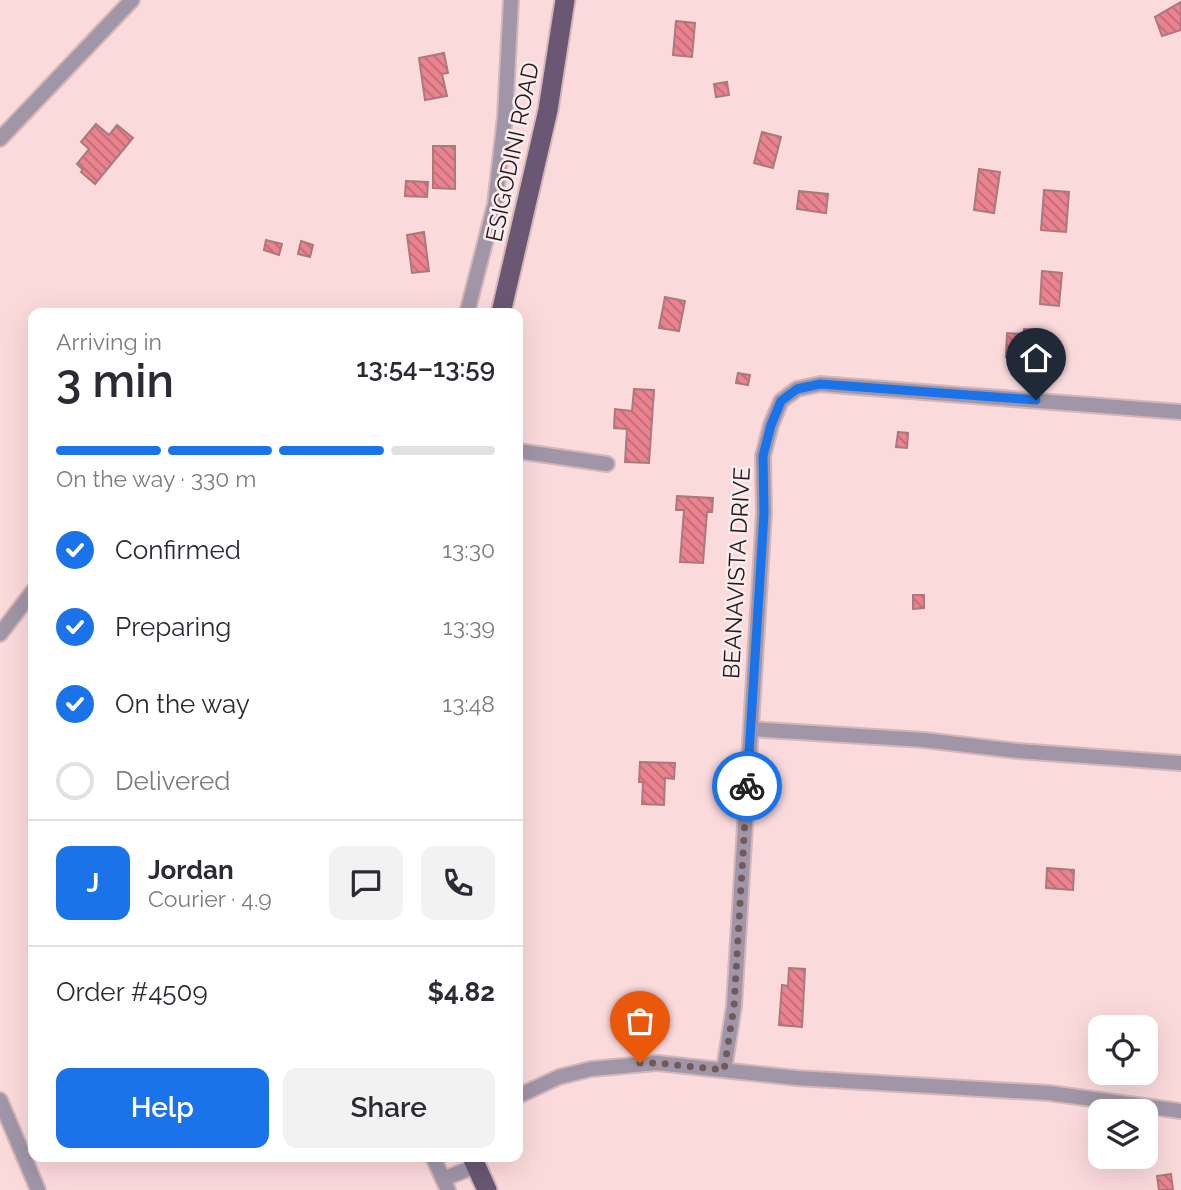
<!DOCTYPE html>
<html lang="en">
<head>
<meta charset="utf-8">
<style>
  :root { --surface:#fff; --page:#f2f2f3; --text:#2b2b33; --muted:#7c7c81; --line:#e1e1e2; --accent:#1a73e8 }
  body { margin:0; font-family:Raleway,sans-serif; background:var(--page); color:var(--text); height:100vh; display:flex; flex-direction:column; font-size:26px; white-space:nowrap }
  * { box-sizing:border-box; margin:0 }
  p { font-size:23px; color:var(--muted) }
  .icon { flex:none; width:38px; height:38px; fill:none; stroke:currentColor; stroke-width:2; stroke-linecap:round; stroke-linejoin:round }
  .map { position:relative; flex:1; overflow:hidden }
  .sheet { position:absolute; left:28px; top:308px; width:495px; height:854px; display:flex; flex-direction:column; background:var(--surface); border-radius:14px; box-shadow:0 7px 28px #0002 }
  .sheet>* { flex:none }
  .tools { position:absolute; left:1088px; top:1015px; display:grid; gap:14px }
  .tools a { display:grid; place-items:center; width:70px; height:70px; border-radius:14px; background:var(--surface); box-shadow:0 7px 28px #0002; font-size:35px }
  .pin { position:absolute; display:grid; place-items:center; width:60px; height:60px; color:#fff; margin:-72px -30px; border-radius:50% 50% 50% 0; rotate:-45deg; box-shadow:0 0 7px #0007 }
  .pin .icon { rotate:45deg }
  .courier { position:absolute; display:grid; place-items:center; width:70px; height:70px; margin:-35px; border:5px solid #1a73e8; border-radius:50%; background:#fff; color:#222; box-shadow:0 2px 9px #0007 }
  .summary em { font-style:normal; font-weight:600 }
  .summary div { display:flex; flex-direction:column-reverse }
  .summary { display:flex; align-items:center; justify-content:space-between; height:119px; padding:0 28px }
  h1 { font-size:46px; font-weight:600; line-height:52px }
  .bar { display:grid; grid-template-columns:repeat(4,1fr); gap:10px 7px; align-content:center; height:84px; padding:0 28px }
  .bar i { height:9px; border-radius:5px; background:var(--line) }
  .bar .selected { background:var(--accent) }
  .bar p { grid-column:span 4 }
  .line { display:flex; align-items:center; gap:18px; padding:0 28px; border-top:2px solid var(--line) }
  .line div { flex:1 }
  .round { display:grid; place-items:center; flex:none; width:74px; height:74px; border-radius:14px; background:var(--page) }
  ol { padding:0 28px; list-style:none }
  li { display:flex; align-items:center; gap:21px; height:77px }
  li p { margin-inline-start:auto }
  li .icon { padding:7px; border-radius:50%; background:var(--accent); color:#fff; stroke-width:4 }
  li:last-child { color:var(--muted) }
  li i { width:38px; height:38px; border:4px solid var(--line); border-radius:50% }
  .action { display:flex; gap:14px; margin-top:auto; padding:14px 28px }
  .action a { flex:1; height:80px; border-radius:14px; background:var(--accent); color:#fff; font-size:28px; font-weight:600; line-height:80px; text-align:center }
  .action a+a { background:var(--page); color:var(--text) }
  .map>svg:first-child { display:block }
  .building { fill:url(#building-back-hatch); stroke:#a9797d; stroke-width:2 }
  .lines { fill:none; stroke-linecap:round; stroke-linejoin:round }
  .minor-casing { stroke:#d5b7b9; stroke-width:18 }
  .major-casing { stroke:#d5b7b9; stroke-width:23 }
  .minor { stroke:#a196a7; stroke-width:14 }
  .major { stroke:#695774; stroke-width:19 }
  .done { stroke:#715a5c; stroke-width:7; stroke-dasharray:0 12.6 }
  .route { stroke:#1a73e8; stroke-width:9 }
  .labels { text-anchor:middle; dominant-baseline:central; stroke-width:5; stroke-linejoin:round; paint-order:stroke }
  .street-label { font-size:23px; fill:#271517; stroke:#f8edee }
</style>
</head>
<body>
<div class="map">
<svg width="1181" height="1190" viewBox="0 0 1181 1190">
  <defs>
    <pattern id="building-back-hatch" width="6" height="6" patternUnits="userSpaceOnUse" patternTransform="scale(1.75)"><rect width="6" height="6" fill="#ea838f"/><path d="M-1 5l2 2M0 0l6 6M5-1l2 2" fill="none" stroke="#be6a74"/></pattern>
  </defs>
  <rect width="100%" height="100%" fill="#fbdadc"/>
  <g class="building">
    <path d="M 1181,2 L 1181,30 L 1162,36 L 1155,17 Z"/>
    <path d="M 676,21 L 695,23 L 692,57 L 673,55 Z"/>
    <path d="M 444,53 L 448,73 L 442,74 L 447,96 L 425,100 L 419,58 Z"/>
    <path d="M 727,82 L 729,95 L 716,97 L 714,84 Z"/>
    <path d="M 96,124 L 109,135 L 117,125 L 133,138 L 95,184 L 81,172 L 83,170 L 77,164 L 89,149 L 81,142 Z"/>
    <path d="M 762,132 L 781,137 L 773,168 L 754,163 Z"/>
    <path d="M 433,146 L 455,146 L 455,189 L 433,188 Z"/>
    <path d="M 979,169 L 1000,172 L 994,213 L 974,210 Z"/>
    <path d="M 406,181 L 428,182 L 427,197 L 405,196 Z"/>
    <path d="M 1044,190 L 1069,192 L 1066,232 L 1041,230 Z"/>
    <path d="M 799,191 L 828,194 L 826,213 L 797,209 Z"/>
    <path d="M 424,232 L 429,271 L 412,273 L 407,235 Z"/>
    <path d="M 266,240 L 282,244 L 279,255 L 264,250 Z"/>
    <path d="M 301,241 L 313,245 L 310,257 L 298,254 Z"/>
    <path d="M 1042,271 L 1062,273 L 1059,306 L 1040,304 Z"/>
    <path d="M 665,297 L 685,301 L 679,331 L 659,328 Z"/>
    <path d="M 1024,329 L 1037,330 L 1037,335 L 1050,336 L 1049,360 L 1006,357 L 1007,333 L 1024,334 Z"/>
    <path d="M 738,373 L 750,375 L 748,385 L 736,383 Z"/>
    <path d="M 634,389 L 654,390 L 649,463 L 625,462 L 627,429 L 614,428 L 615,409 L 632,411 Z"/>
    <path d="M 898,432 L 908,433 L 907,448 L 896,447 Z"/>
    <path d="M 677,496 L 713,498 L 712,512 L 707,512 L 703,563 L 680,562 L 684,510 L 676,510 Z"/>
    <path d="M 913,595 L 924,595 L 924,608 L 913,609 Z"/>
    <path d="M 640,762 L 675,763 L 674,779 L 665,778 L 664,805 L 642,804 L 643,782 L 639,782 Z"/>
    <path d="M 1047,868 L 1074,870 L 1073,890 L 1046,888 Z"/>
    <path d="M 789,968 L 805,969 L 802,1027 L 779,1025 L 782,985 L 788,986 Z"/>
    <path d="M 1171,1174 L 1173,1190 L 1159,1190 L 1157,1176 Z"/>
  </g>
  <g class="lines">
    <g class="minor-casing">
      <g id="minor">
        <path d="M 0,139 L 132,0"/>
        <path d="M 467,313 L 495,204 L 505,117 L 511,0"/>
        <path d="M 518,451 L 607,464"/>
        <path d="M 0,634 L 33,591"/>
        <path d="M 751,729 L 924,740 L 1018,751 L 1181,763"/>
        <path d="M 724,1070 L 734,1006 L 764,513 L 763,456 L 771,425 L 781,401 L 797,389 L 820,384 L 1181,412"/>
        <path d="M 518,1096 L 559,1077 L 591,1069 L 657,1063 L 797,1078 L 1049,1093 L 1181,1111"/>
        <path d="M 0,1100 L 38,1190"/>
        <path d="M 433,1157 L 448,1190"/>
        <path d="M 443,1179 L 476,1166"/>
      </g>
    </g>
    <g class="major-casing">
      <g id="major">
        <path d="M 501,313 L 548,110 L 565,0"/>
        <path d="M 472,1157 L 487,1190"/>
      </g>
    </g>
    <use href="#minor" class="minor"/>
    <use href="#major" class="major"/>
  </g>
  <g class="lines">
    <path class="done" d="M 640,1063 L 657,1063 L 724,1070 L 734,1006 L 747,786"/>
    <path class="route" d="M 747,786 L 764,513 L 763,456 L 771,425 L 781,401 L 797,389 L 820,384 L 1036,400"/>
  </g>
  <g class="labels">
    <g class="street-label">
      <text transform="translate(512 152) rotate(-78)">ESIGODINI ROAD</text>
      <text transform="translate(736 573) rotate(-87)">BEANAVISTA DRIVE</text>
    </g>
  </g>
</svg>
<div class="tools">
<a><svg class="icon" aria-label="locate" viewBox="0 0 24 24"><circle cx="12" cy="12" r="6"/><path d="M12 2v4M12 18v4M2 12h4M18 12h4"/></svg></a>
<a><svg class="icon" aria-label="layers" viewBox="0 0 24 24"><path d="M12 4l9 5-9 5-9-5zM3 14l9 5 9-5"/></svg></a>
</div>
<div class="pin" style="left:640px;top:1063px;background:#ea580c"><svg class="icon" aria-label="bag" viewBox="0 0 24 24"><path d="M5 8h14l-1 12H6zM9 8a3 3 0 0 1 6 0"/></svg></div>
<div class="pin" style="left:1036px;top:400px;background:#1f2937"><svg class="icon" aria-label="home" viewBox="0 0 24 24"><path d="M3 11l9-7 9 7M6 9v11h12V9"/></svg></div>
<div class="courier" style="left:747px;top:786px"><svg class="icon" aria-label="bike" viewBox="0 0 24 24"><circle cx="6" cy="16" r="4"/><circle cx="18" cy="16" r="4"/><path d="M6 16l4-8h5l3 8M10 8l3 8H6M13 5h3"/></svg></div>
<section class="sheet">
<div class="summary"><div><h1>3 min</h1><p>Arriving in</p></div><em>13:54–13:59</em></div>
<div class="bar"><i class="selected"></i><i class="selected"></i><i class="selected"></i><i></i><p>On the way · 330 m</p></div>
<ol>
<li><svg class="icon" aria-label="check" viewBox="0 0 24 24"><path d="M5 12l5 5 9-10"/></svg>Confirmed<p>13:30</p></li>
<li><svg class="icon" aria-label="check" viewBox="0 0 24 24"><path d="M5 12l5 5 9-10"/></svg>Preparing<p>13:39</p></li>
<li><svg class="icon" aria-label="check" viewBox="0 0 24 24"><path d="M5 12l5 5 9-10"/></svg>On the way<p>13:48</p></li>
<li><i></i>Delivered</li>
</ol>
<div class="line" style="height:126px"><b class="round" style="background:var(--accent);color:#fff">J</b><div><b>Jordan</b><p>Courier · 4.9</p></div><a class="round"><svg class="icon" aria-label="chat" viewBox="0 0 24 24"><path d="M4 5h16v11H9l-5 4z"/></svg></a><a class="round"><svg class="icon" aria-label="phone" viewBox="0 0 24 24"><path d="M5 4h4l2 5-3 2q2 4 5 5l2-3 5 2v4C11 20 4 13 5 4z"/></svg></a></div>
<div class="line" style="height:91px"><div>Order #4509</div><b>$4.82</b></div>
<div class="action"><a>Help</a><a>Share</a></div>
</section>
</div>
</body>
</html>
